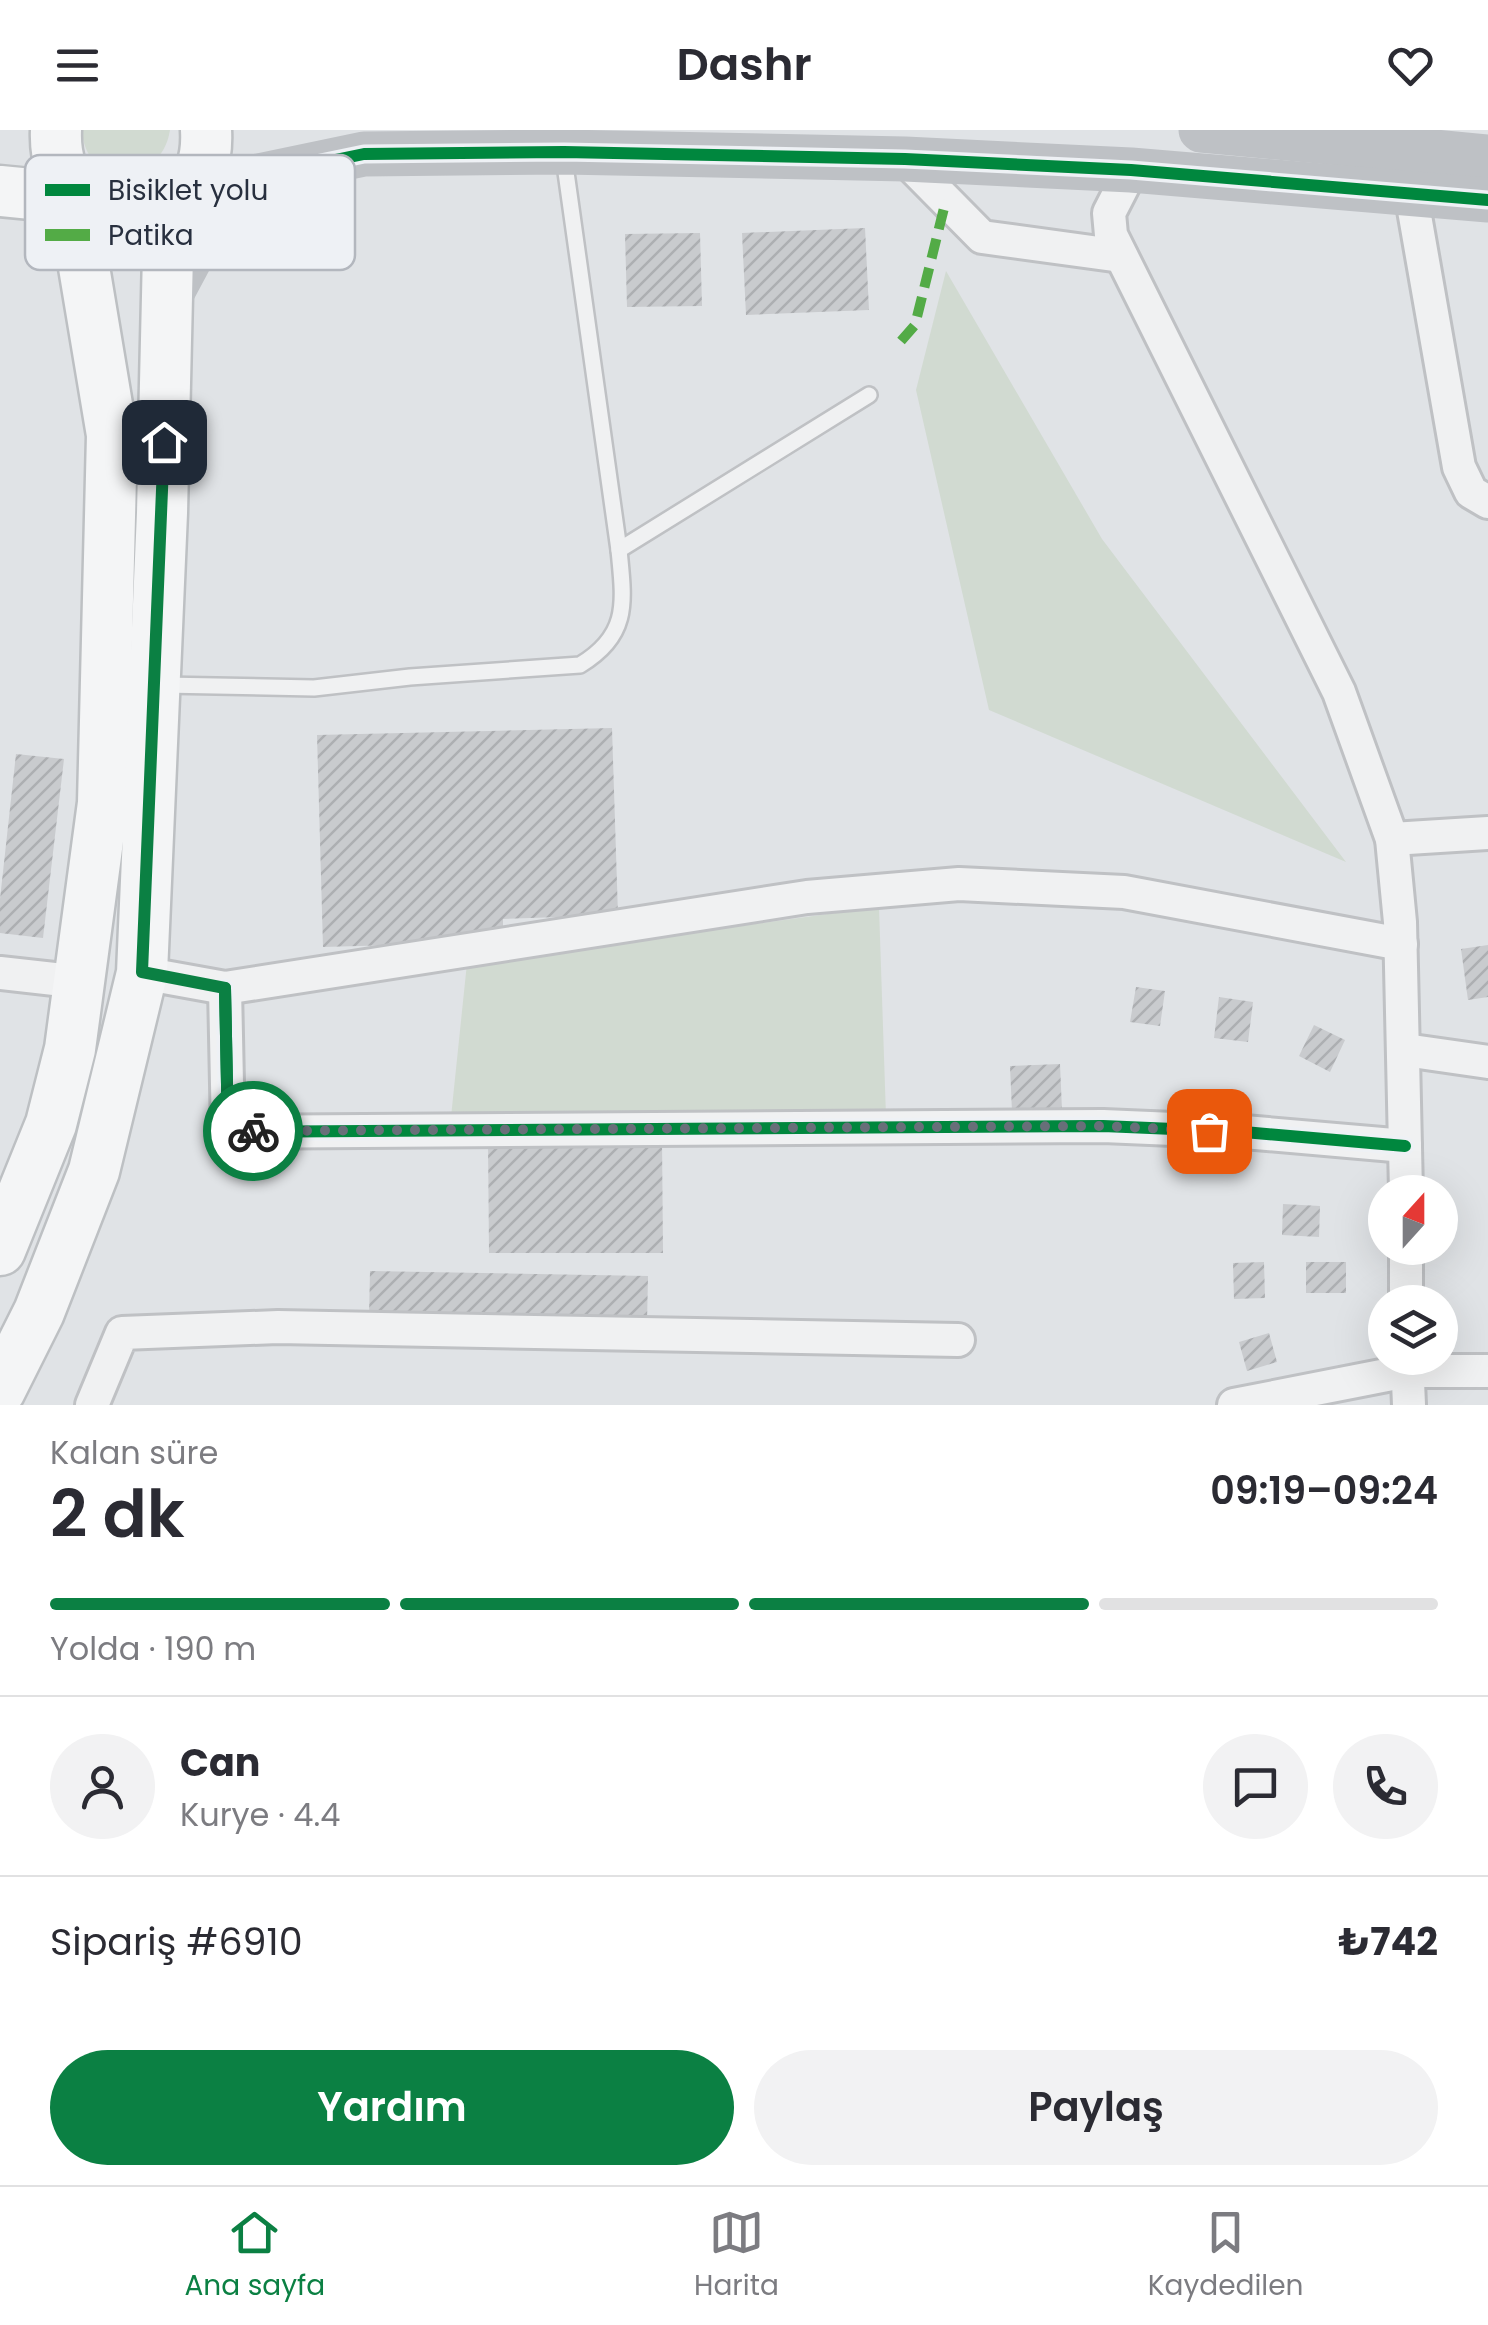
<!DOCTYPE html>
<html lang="tr">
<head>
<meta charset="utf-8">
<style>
  :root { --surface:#fff; --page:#f2f2f3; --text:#2b2b33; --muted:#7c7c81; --line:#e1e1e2; --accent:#0b8043 }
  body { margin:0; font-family:Poppins,sans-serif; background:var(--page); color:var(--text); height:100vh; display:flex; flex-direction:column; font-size:38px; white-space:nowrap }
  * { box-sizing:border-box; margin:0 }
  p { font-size:32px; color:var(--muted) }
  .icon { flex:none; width:55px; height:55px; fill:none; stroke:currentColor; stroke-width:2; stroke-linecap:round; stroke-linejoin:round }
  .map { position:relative; height:1275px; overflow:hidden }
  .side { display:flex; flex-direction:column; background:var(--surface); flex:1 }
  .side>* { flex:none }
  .needle { width:65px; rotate:21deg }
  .controls { position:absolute; left:1368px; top:1045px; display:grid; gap:20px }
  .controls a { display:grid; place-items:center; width:90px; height:90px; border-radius:50%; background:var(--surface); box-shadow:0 10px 40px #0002; font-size:50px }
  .pin { position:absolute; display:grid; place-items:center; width:85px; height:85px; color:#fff; margin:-42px; border-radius:20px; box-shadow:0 5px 15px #0006 }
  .courier { position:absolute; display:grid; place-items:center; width:100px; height:100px; margin:-50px; border:8px solid #0b8043; border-radius:50%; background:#fff; color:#222; box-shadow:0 2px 12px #0007 }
  .summary em { font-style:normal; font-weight:600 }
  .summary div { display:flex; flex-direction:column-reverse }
  .summary { display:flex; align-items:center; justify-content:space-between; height:170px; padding:0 50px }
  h1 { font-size:65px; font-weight:600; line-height:75px }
  .bar { display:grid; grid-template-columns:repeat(4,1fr); gap:15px 10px; align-content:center; height:120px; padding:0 50px }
  .bar i { height:12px; border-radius:8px; background:var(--line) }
  .bar .on { background:var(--accent) }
  .bar p { grid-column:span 4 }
  .line { display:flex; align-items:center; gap:25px; padding:0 50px; border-top:2px solid var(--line) }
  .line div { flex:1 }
  .round { display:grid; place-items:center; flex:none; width:105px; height:105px; border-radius:52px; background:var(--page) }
  .action { display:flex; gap:20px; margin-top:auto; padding:20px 50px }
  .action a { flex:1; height:115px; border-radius:60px; background:var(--accent); color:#fff; font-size:40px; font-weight:600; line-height:115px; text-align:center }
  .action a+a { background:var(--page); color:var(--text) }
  header { display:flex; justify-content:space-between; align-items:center; height:130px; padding:0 50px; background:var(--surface); font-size:45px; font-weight:600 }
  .menu { display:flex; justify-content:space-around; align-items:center; height:140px; border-top:2px solid var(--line); background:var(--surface); font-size:28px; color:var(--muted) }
  .menu a { display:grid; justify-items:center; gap:5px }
  .menu .on { color:var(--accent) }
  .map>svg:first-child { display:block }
  .green { fill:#d1dad1 }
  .building { fill:url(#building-hatch) }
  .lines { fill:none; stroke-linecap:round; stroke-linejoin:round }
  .lane-casing { stroke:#bfc1c4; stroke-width:20 }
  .street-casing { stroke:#bfc1c4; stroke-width:38 }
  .primary-casing { stroke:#bdc0c3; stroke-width:55 }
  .lane { stroke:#f0f1f2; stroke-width:15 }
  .street { stroke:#f0f1f2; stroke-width:32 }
  .secondary { stroke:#bec1c5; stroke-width:45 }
  .primary { stroke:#f4f5f6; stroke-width:50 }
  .quiet { stroke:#53ab46; stroke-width:10; stroke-dasharray:20 10; stroke-linecap:butt }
  .cycleway-casing { stroke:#eef1f5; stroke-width:19 }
  .cycleway { stroke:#00873e; stroke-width:12 }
  .done { stroke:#686f79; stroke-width:10; stroke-dasharray:0 18 }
  .route { stroke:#0b8043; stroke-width:12 }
  .key { fill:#eef1f5; stroke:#b3b7be; stroke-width:2.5 }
  .key-label { font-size:28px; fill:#28303f }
</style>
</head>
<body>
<header><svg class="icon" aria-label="menu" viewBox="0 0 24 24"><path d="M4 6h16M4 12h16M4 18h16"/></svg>Dashr<svg class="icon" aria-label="heart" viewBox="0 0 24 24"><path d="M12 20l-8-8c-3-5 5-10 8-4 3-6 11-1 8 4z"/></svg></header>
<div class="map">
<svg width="1488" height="1275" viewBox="0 0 1488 1275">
  <defs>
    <pattern id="building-hatch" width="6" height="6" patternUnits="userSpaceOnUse" patternTransform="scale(2.5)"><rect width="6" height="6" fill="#c9cbce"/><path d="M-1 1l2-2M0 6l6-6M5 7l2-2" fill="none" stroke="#adafb2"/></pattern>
  </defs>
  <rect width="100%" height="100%" fill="#e0e3e6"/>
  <g class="green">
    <path d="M 82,0 L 170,0 C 161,58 84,57 82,0 Z"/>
    <path d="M 946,141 L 1102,409 L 1346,732 L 989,580 L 916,260 Z"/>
    <path d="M 879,777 L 886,986 L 451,987 L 467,833 Z"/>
  </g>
  <g class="building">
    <path d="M 865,98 L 869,180 L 746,185 L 742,103 Z"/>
    <path d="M 700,103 L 702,176 L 627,177 L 625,104 Z"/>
    <path d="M 612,598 L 618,785 L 503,789 L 503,812 L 323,817 L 317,605 Z"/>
    <path d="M 16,624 L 64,629 L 43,808 L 0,803 L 0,769 Z"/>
    <path d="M 1488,815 L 1488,867 L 1468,870 L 1461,819 Z"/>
    <path d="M 1136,857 L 1165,861 L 1160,896 L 1130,892 Z"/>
    <path d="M 1219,867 L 1253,872 L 1248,912 L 1214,908 Z"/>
    <path d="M 1314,895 L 1345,910 L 1330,942 L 1299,926 Z"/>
    <path d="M 1060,934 L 1062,980 L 1012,982 L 1010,936 Z"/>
    <path d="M 662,1009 L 663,1123 L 489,1123 L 488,1010 Z"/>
    <path d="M 1283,1074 L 1320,1076 L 1319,1107 L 1282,1105 Z"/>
    <path d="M 1264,1132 L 1265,1168 L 1234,1169 L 1233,1133 Z"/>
    <rect x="1306" y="1132" width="40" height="31"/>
    <path d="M 370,1141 L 648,1146 L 647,1193 L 369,1187 Z"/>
    <path d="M 1269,1203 L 1277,1232 L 1247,1241 L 1239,1212 Z"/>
  </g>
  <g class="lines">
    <g class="lane-casing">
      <g id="lane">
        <path d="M 619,420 L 869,265"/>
        <path d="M 163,555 L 314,558 L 410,547 L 580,535 C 630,505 624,472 619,420 L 564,28"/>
      </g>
    </g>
    <g class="street-casing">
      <g id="street">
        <path d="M 905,29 L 982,107 L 1121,126"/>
        <path d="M 1131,40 L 1109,83 L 1111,105 L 1339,562 L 1392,709 L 1400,792 L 1406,1062"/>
        <path d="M 1411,63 L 1459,337 L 1471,362 L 1488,372"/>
        <path d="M 1392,709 L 1488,703"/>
        <path d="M 0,843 L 81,852"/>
        <path d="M 142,843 L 225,858 L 807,767 L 959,754 L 1124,762 L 1401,814"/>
        <path d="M 225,858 L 228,1002 L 1103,996 L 1244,1002 L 1405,1016"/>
        <path d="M 1405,920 L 1488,932"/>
        <path d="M 1406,1118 L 1406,1172"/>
        <path d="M 1407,1228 L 1409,1275"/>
        <path d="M 92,1275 L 122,1203 L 278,1197 L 958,1210"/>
        <path d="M 1234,1275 L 1407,1241 L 1488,1241"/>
      </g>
    </g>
    <g class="primary-casing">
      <g id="primary">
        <path d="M 56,0 C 51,117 213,116 206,0"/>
        <path d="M 0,61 L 82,69"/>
        <path d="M 0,1120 L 51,994 L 70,919 L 103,673 L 112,305 L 83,131 L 88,76"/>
        <path d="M 0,1260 L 39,1182 L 94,1041 L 142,843 L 162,383 L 168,123 L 182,68"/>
      </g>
    </g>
    <use href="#lane" class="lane"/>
    <use href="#street" class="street"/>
    <g class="secondary">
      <path d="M 1201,0 L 1488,27"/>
      <path d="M 191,60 L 364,24 L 564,22 L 905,29 L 1131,40 L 1488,70"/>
      <path d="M 168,170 L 191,127 L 222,96 L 257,63 L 288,52"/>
    </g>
    <use href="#primary" class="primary"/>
    <path class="quiet" d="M 901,211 L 915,195 L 946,70"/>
    <g class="cycleway-casing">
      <g id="cycleway">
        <path d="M 191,60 L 364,24 L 564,22 L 905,29 L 1131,40 L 1488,70"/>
        <path d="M 225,858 L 228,1002 L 1103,996 L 1244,1002 L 1405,1016"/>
      </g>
    </g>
    <use href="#cycleway" class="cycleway"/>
  </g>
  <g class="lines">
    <path class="done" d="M 253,1001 L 1103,996 L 1209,1001"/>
    <path class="route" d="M 164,312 L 142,842 L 225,858 L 228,1002 L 253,1001"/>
  </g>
  <rect x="25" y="25" width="330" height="115" rx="15" class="key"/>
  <rect x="45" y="54" width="45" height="12" fill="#00873e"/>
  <rect x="45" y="99" width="45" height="12" fill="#53ab46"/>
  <g class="key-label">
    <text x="108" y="70">Bisiklet yolu</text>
    <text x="108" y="115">Patika</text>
  </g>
</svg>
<div class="controls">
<a><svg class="needle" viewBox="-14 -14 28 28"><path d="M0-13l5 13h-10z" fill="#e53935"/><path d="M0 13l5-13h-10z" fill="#7c7c81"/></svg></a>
<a><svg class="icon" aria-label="layers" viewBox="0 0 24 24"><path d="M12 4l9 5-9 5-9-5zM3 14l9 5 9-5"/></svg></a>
</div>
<div class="pin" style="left:1209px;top:1001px;background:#ea580c"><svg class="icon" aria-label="bag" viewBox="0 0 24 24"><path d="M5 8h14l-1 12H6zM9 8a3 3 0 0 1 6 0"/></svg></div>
<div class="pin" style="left:164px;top:312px;background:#1f2937"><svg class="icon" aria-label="home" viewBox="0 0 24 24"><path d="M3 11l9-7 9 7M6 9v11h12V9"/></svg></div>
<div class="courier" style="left:253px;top:1001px"><svg class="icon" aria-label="bike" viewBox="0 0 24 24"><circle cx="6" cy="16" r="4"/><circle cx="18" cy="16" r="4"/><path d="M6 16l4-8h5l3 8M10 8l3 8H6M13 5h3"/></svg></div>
</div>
<section class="side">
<div class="summary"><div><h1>2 dk</h1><p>Kalan süre</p></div><em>09:19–09:24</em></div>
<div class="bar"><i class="on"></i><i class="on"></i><i class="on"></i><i></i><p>Yolda · 190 m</p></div>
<div class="line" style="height:180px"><a class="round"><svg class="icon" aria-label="person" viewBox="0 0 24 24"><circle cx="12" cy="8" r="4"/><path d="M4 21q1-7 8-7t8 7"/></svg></a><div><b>Can</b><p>Kurye · 4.4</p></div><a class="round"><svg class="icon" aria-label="chat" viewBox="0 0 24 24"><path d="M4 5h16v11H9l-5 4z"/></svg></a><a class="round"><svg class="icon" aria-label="phone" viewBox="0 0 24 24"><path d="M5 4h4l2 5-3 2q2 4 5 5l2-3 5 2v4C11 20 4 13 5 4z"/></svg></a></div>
<div class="line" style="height:130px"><div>Sipariş #6910</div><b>₺742</b></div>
<div class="action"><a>Yardım</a><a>Paylaş</a></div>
</section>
<nav class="menu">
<a class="on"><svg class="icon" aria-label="home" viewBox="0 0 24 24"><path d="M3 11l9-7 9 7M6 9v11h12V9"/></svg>Ana sayfa</a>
<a><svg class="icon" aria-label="map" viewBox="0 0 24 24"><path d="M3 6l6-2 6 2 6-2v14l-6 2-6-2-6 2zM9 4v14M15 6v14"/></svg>Harita</a>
<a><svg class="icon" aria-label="saved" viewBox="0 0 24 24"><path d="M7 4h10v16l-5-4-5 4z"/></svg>Kaydedilen</a>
</nav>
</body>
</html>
